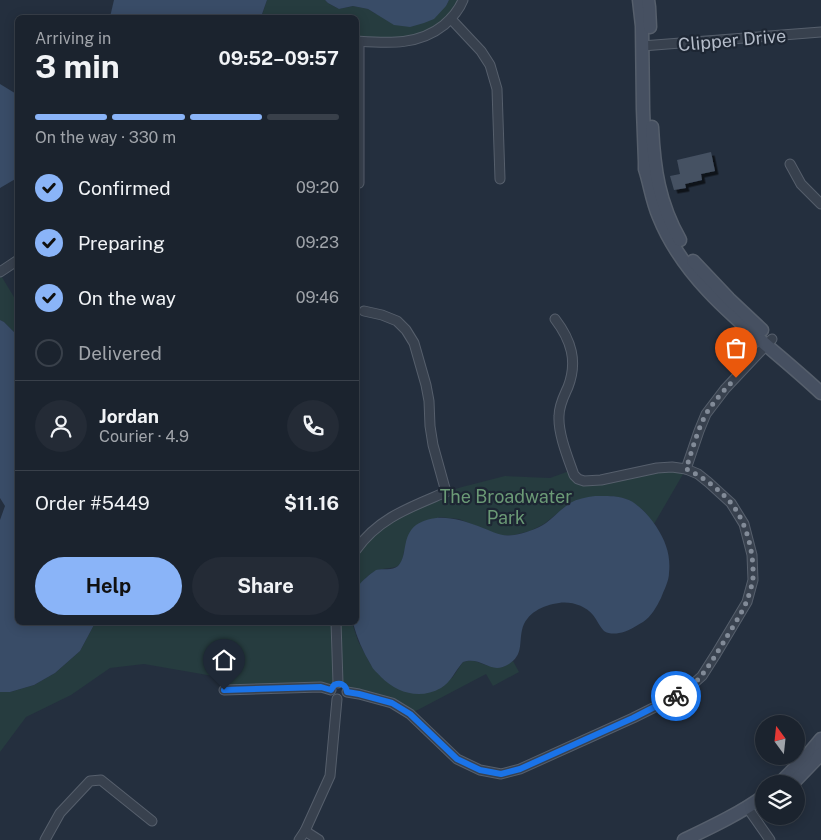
<!DOCTYPE html>
<html lang="en">
<head>
<meta charset="utf-8">
<style>
  :root { --surface:#1b232e; --page:#242b36; --text:#f1f3f6; --muted:#a0a4aa; --line:#39404a; --accent:#8ab4f8 }
  body { margin:0; font-family:"Public Sans",sans-serif; background:var(--page); color:var(--text); height:100vh; display:flex; flex-direction:column; font-size:19px; white-space:nowrap }
  * { box-sizing:border-box; margin:0 }
  p { font-size:16px; color:var(--muted) }
  .icon { flex:none; width:28px; height:28px; fill:none; stroke:currentColor; stroke-width:2; stroke-linecap:round; stroke-linejoin:round }
  .map { position:relative; flex:1; overflow:hidden }
  .sheet { position:absolute; left:15px; top:15px; width:344px; height:610px; display:flex; flex-direction:column; background:var(--surface); border-radius:8px; box-shadow:0 2px 12px #0003,0 0 0 1px var(--line) }
  .sheet>* { flex:none }
  .needle { width:32px; rotate:345deg }
  .tools { position:absolute; left:755px; top:715px; display:grid; gap:10px }
  .tools a { display:grid; place-items:center; width:50px; height:50px; border-radius:50%; background:var(--surface); box-shadow:0 2px 12px #0003,0 0 0 1px var(--line); font-size:25px }
  .pin { position:absolute; display:grid; place-items:center; width:42px; height:42px; color:#fff; margin:-51px -21px; border-radius:50% 50% 50% 0; rotate:-45deg; box-shadow:0 0 5px #0007 }
  .pin .icon { rotate:45deg }
  .courier { position:absolute; display:grid; place-items:center; width:50px; height:50px; margin:-25px; border:4px solid #1a73e8; border-radius:50%; background:#fff; color:#222; box-shadow:0 1px 6px #0007 }
  .headline em { font-style:normal; font-weight:700 }
  .headline div { display:flex; flex-direction:column-reverse }
  .headline { display:flex; align-items:center; justify-content:space-between; height:85px; padding:0 20px }
  h1 { font-size:32px; font-weight:700; line-height:38px }
  .bar { display:grid; grid-template-columns:repeat(4,1fr); gap:8px 5px; align-content:center; height:60px; padding:0 20px }
  .bar i { height:6px; border-radius:4px; background:var(--line) }
  .bar .selected { background:var(--accent) }
  .bar p { grid-column:span 4 }
  .line { display:flex; align-items:center; gap:12px; padding:0 20px; border-top:1px solid var(--line) }
  .line div { flex:1 }
  .round { display:grid; place-items:center; flex:none; width:52px; height:52px; border-radius:26px; background:var(--page) }
  ol { padding:0 20px; list-style:none }
  li { display:flex; align-items:center; gap:15px; height:55px }
  li p { margin-inline-start:auto }
  li .icon { padding:5px; border-radius:50%; background:var(--accent); color:#111; stroke-width:4 }
  li:last-child { color:var(--muted) }
  li i { width:28px; height:28px; border:2px solid var(--line); border-radius:50% }
  .cta { display:flex; gap:10px; margin-top:auto; padding:10px 20px }
  .cta a { flex:1; height:58px; border-radius:30px; background:var(--accent); color:#111; font-size:20px; font-weight:700; line-height:58px; text-align:center }
  .cta a+a { background:var(--page); color:var(--text) }
  .map>svg:first-child { display:block }
  .green { fill:#263c3f }
  .water { fill:#394c67 }
  .building { fill:#455162; filter:url(#shadow) }
  .lines { fill:none; stroke-linecap:round; stroke-linejoin:round }
  .street-casing { stroke:#565f6c; stroke-width:11 }
  .secondary-casing { stroke:#565f6c; stroke-width:15 }
  .street { stroke:#38414e; stroke-width:9 }
  .secondary { stroke:#465061; stroke-width:12 }
  .done { stroke:#828b98; stroke-width:5; stroke-dasharray:0 9 }
  .route { stroke:#1a73e8; stroke-width:6 }
  .labels { text-anchor:middle; dominant-baseline:central; stroke-width:4.5; stroke-linejoin:round; paint-order:stroke }
  .street-label { font-size:18px; fill:#b4bcc9; stroke:#1d2633 }
  .park-label { font-size:18px; fill:#6b9a76; stroke:#1d2633 }
</style>
</head>
<body>
<div class="map">
<svg width="821" height="840" viewBox="0 0 821 840">
  <defs>
    <filter id="shadow"><feDropShadow dx="3.5" dy="3.5" stdDeviation="0" flood-color="#0009"/></filter>
  </defs>
  <rect width="100%" height="100%" fill="#242f3e"/>
  <g class="green">
    <path d="M 267,0 L 325,0 L 328,3 L 339,9 L 353,6 L 368,9 L 376,14 L 446,6 L 449,0 L 463,0 L 462,2 L 426,36 L 356,41 L 356,18 L 261,18 Z"/>
    <path d="M 0,274 L 17,302 L 17,335 L 4,322 L 0,320 Z"/>
    <path d="M 657,468 L 686,469 L 654,524 L 644,511 L 629,500 L 613,496 L 569,504 L 544,524 L 530,531 L 514,535 L 501,536 L 479,527 L 459,519 L 439,517 L 404,551 C 402,572 392,566 378,570 C 369,573 361,582 356,590 L 356,550 L 376,527 L 446,492 L 462,487 L 505,476 L 550,478 L 572,470 L 584,481 Z"/>
    <path d="M 95,623 L 352,623 L 358,641 L 372,667 L 452,678 L 463,662 C 474,659 476,662 486,665 C 493,668 507,665 513,661 L 519,672 L 493,686 L 486,674 L 410,714 L 346,689 C 343,683 337,682 332,687 L 224,690 L 219,677 L 144,664 L 110,668 L 71,695 L 26,717 L 0,752 L 0,692 L 10,692 L 34,685 L 55,673 L 80,651 Z"/>
  </g>
  <g class="water">
    <path d="M 114,0 L 267,0 L 261,17 L 110,17 Z"/>
    <path d="M 325,0 L 449,0 L 446,6 L 434,19 L 424,23 L 410,27 L 394,25 L 368,9 L 353,6 L 339,9 L 328,3 Z"/>
    <path d="M 0,84 L 18,95 L 17,178 L 0,188 Z"/>
    <path d="M 0,320 L 4,322 L 17,335 L 18,622 L 95,623 L 80,651 L 55,673 L 34,685 L 10,692 L 0,692 L 0,520 L 5,506 L 0,498 Z"/>
    <path d="M 595,496 C 606,496 618,495 629,500 C 644,507 661,530 666,546 C 669,554 670,564 669,573 C 669,581 664,590 661,598 C 657,606 651,617 643,622 C 636,626 627,632 619,633 C 615,634 608,634 604,631 C 600,627 597,620 593,615 C 586,606 571,601 559,603 C 543,605 526,613 522,630 C 519,644 523,655 509,664 C 490,676 483,656 463,662 C 455,671 451,682 441,688 C 420,700 397,693 381,677 C 378,673 373,670 371,665 C 363,652 357,638 353,623 L 356,622 C 356,615 354,594 357,588 C 359,584 363,580 367,577 C 369,575 373,572 376,570 C 383,568 392,571 398,566 C 408,556 401,537 416,525 C 435,512 459,519 478,526 C 492,531 499,537 514,535 C 525,533 537,529 546,523 C 554,517 561,509 570,503 C 577,499 586,497 595,496 Z"/>
  </g>
  <path class="building" d="M 711,152 L 715,171 L 701,174 L 702,180 L 685,184 L 686,188 L 674,190 L 670,176 L 680,174 L 677,160 Z"/>
  <g class="lines">
    <g class="street-casing">
      <g id="street">
        <path d="M 451,19 L 481,51 L 490,65 L 497,89 L 500,179"/>
        <path d="M 356,41 C 387,43 418,46 444,25 C 452,18 459,10 463,0"/>
        <path d="M 642,46 L 821,32"/>
        <path d="M 790,164 L 801,184 L 821,204"/>
        <path d="M 359,183 L 359,42"/>
        <path d="M 0,272 L 18,260"/>
        <path d="M 686,469 L 699,431 L 706,414 L 725,389 L 772,339"/>
        <path d="M 356,550 C 378,518 411,507 446,492 L 433,445 L 430,426 L 429,401 L 426,385 L 414,343 L 406,330 L 397,321 L 382,315 L 364,311"/>
        <path d="M 336,622 L 338,683"/>
        <path d="M 224,690 L 321,687 L 331,690"/>
        <path d="M 347,692 L 359,694 L 392,703 L 410,714 L 457,759 L 480,770 L 501,774 L 520,769 L 633,718 L 683,693 L 702,676 L 716,654 L 747,602 L 753,580 L 752,555 L 744,524 L 731,503 L 708,482 L 698,474 L 686,469 L 672,467 L 657,468 L 601,480 L 584,481 L 578,479 L 574,475 C 568,458 558,434 559,416 C 559,405 564,396 568,387 C 578,361 571,340 555,319"/>
        <path d="M 747,807 L 770,840"/>
        <path d="M 305,831 L 319,840"/>
        <path d="M 45,840 L 60,813 L 90,781 L 101,780 L 152,821"/>
        <path d="M 299,840 L 305,831 L 330,776 L 337,699"/>
      </g>
    </g>
    <g class="secondary-casing">
      <g id="secondary">
        <path d="M 639,0 L 642,26 L 643,109 L 645,162 L 645,169 C 650,184 652,201 659,217 C 689,292 764,339 821,393"/>
        <path d="M 648,0 L 649,7 L 650,27"/>
        <path d="M 652,127 C 654,169 659,203 680,240"/>
        <path d="M 693,261 L 729,299 L 762,330"/>
        <path d="M 779,784 L 806,757 L 821,739"/>
        <path d="M 792,784 L 821,754"/>
        <path d="M 684,840 C 711,827 739,814 764,796"/>
      </g>
    </g>
    <use href="#street" class="street"/>
    <use href="#secondary" class="secondary"/>
  </g>
  <g class="lines">
    <path class="done" d="M 676,696 C 699,685 710,664 723,643 C 730,631 743,612 747,600 C 750,593 752,585 753,578 C 754,553 747,523 731,503 C 719,489 702,476 686,469 C 692,451 697,431 706,414 C 714,401 725,389 736,378"/>
    <path class="route" d="M 224,690 L 321,687 L 331,690 L 334,685 C 341,682 346,685 347,692 L 359,694 L 392,703 L 410,714 L 457,759 L 480,770 L 501,774 L 520,769 L 633,718 L 676,696"/>
  </g>
  <g class="labels">
    <g class="street-label">
      <text transform="translate(732 40) rotate(-5)">Clipper Drive</text>
    </g>
    <g class="park-label">
      <text x="506" y="496">The Broadwater<tspan x="506" dy="21">Park</tspan></text>
    </g>
  </g>
</svg>
<div class="tools">
<a><svg class="needle" viewBox="-14 -14 28 28"><path d="M0-13l5 13h-10z" fill="#e53935"/><path d="M0 13l5-13h-10z" fill="#a0a4aa"/></svg></a>
<a><svg class="icon" aria-label="layers" viewBox="0 0 24 24"><path d="M12 4l9 5-9 5-9-5zM3 14l9 5 9-5"/></svg></a>
</div>
<div class="pin" style="left:736px;top:378px;background:#ea580c"><svg class="icon" aria-label="bag" viewBox="0 0 24 24"><path d="M5 8h14l-1 12H6zM9 8a3 3 0 0 1 6 0"/></svg></div>
<div class="pin" style="left:224px;top:690px;background:#1f2937"><svg class="icon" aria-label="home" viewBox="0 0 24 24"><path d="M3 11l9-7 9 7M6 9v11h12V9"/></svg></div>
<div class="courier" style="left:676px;top:696px"><svg class="icon" aria-label="bike" viewBox="0 0 24 24"><circle cx="6" cy="16" r="4"/><circle cx="18" cy="16" r="4"/><path d="M6 16l4-8h5l3 8M10 8l3 8H6M13 5h3"/></svg></div>
<section class="sheet">
<div class="headline"><div><h1>3 min</h1><p>Arriving in</p></div><em>09:52–09:57</em></div>
<div class="bar"><i class="selected"></i><i class="selected"></i><i class="selected"></i><i></i><p>On the way · 330 m</p></div>
<ol>
<li><svg class="icon" aria-label="check" viewBox="0 0 24 24"><path d="M5 12l5 5 9-10"/></svg>Confirmed<p>09:20</p></li>
<li><svg class="icon" aria-label="check" viewBox="0 0 24 24"><path d="M5 12l5 5 9-10"/></svg>Preparing<p>09:23</p></li>
<li><svg class="icon" aria-label="check" viewBox="0 0 24 24"><path d="M5 12l5 5 9-10"/></svg>On the way<p>09:46</p></li>
<li><i></i>Delivered</li>
</ol>
<div class="line" style="height:90px"><a class="round"><svg class="icon" aria-label="person" viewBox="0 0 24 24"><circle cx="12" cy="8" r="4"/><path d="M4 21q1-7 8-7t8 7"/></svg></a><div><b>Jordan</b><p>Courier · 4.9</p></div><a class="round"><svg class="icon" aria-label="phone" viewBox="0 0 24 24"><path d="M5 4h4l2 5-3 2q2 4 5 5l2-3 5 2v4C11 20 4 13 5 4z"/></svg></a></div>
<div class="line" style="height:65px"><div>Order #5449</div><b>$11.16</b></div>
<div class="cta"><a>Help</a><a>Share</a></div>
</section>
</div>
</body>
</html>
